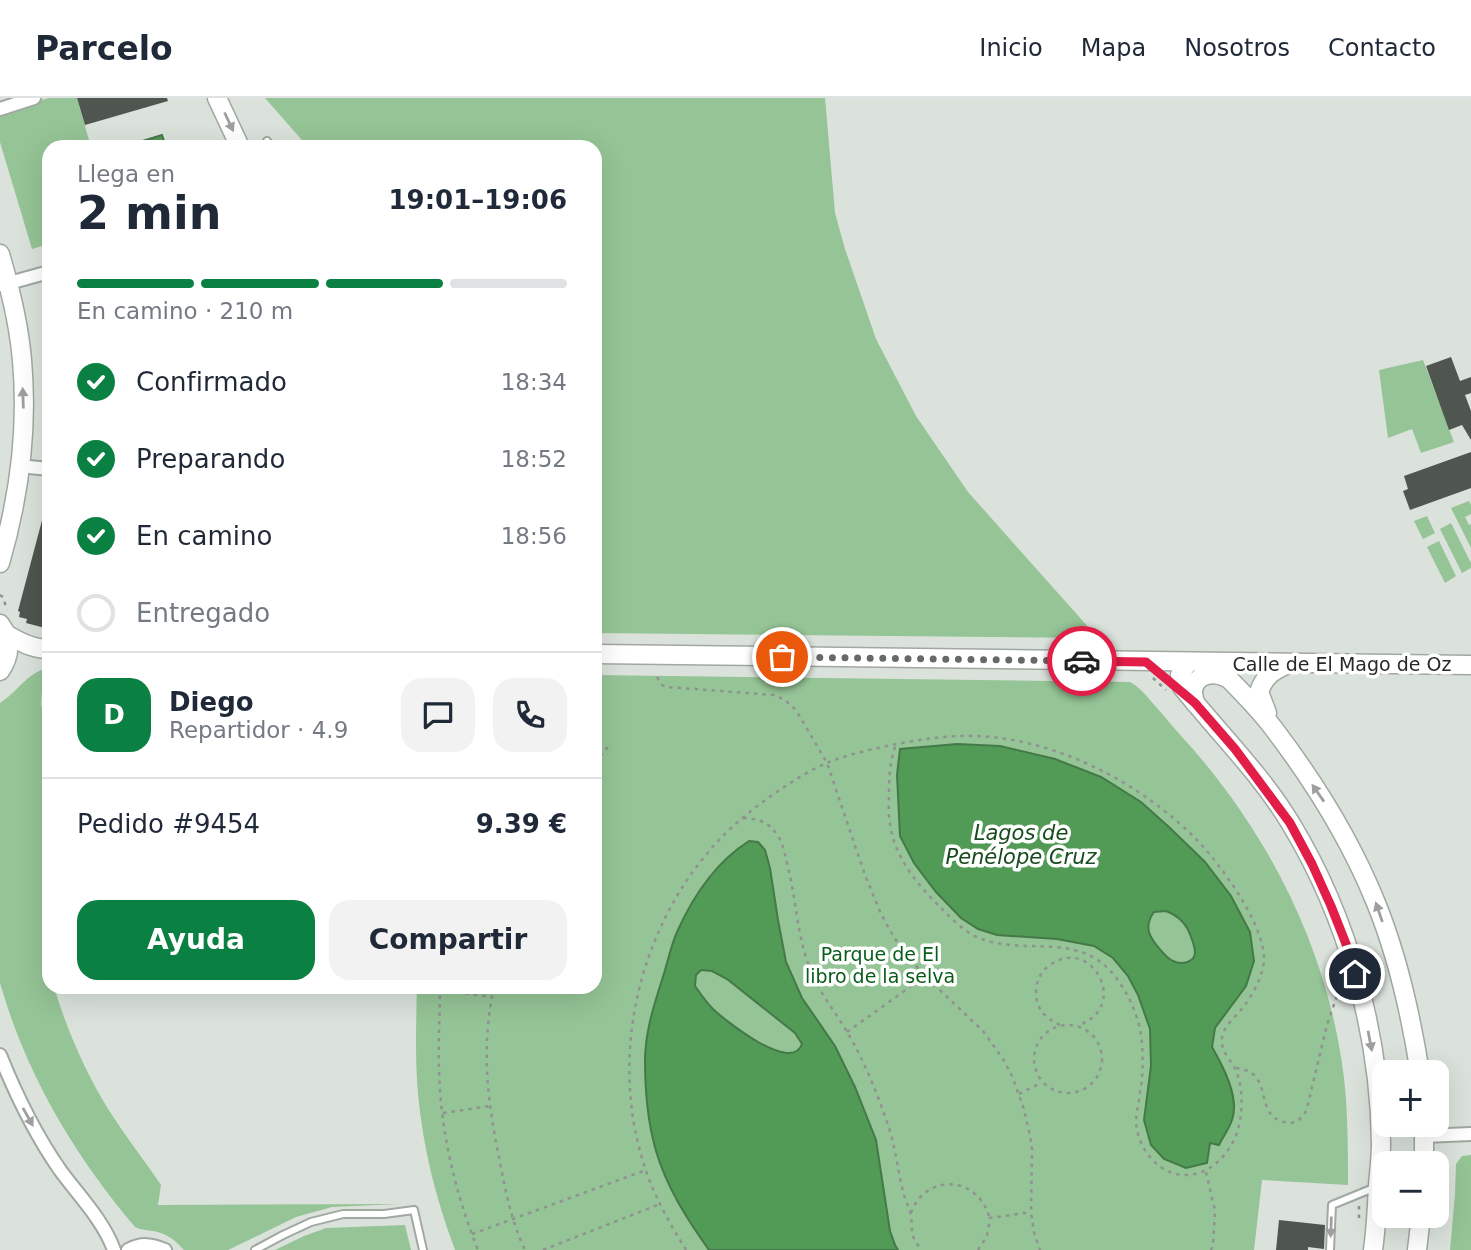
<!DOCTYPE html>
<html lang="es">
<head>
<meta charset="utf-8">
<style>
  :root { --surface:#fff; --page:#f2f2f3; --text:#1f2937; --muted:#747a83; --line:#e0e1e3; --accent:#0b8043 }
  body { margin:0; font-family:"DejaVu Sans",sans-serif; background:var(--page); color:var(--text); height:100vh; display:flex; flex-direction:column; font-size:26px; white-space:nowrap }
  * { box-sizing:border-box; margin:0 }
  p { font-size:23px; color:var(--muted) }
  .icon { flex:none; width:38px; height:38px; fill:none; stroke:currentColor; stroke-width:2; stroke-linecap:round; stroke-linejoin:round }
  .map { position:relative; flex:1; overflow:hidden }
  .sheet { position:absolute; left:42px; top:42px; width:560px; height:854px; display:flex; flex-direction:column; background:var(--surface); border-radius:21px; box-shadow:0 7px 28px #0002 }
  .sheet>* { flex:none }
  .tools { position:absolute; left:1372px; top:962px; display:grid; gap:14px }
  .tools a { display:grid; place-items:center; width:77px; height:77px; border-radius:14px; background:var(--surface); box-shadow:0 7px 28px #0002; font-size:35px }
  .pin { position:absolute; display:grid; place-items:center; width:60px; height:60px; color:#fff; margin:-30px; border:4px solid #fff; border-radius:50%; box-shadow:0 2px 7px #0007 }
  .courier { position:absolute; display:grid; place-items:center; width:70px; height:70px; margin:-35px; border:5px solid #e11d48; border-radius:50%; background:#fff; color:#222; box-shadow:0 2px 9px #0007 }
  .summary em { font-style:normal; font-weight:800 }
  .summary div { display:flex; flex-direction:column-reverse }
  .summary { display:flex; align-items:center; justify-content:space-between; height:119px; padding:0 35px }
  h1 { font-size:46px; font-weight:800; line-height:52px }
  .bar { display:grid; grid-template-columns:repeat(4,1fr); gap:10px 7px; align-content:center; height:84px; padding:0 35px }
  .bar i { height:9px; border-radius:5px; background:var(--line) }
  .bar .current { background:var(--accent) }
  .bar p { grid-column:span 4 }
  .line { display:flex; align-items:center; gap:18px; padding:0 35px; border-top:2px solid var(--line) }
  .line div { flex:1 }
  .round { display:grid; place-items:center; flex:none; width:74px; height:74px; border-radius:21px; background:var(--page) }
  ol { padding:0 35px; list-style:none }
  li { display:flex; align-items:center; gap:21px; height:77px }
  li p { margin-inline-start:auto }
  li .icon { padding:7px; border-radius:50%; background:var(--accent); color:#fff; stroke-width:4 }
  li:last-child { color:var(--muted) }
  li i { width:38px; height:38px; border:4px solid var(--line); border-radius:50% }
  .primary-button { display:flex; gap:14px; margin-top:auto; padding:14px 35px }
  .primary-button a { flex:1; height:80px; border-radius:21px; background:var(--accent); color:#fff; font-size:28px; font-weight:800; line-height:80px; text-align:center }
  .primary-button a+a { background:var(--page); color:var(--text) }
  header { display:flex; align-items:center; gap:42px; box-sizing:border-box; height:98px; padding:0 35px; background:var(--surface); border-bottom:2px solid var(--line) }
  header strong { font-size:33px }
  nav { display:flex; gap:38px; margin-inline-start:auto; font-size:24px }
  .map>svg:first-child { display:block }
  .green { fill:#95c496 }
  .water { fill:#519b56; stroke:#447948; stroke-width:2; fill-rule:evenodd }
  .building { fill:#4f554f }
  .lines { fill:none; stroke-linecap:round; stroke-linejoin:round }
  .lane-casing { stroke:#a1a8a1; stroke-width:10 }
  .street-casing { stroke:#a1a8a1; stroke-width:16 }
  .secondary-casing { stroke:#a1a8a1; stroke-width:21 }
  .path { stroke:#8f938f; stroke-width:2.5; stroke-dasharray:3.5 5; stroke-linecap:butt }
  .lane { stroke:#fff; stroke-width:6 }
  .street { stroke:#fff; stroke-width:12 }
  .secondary { stroke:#fff; stroke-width:18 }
  .oneway { fill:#9e9f9e }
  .done { stroke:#666a66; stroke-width:7; stroke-dasharray:0 12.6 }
  .route { stroke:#e11d48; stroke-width:9 }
  .labels { text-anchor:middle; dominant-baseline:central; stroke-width:7; stroke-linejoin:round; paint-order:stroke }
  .street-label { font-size:19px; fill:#272927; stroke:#fff }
  .park-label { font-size:19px; fill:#095d1a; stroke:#fff }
  .water-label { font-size:21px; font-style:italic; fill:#184c1e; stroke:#fff }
</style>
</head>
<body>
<header>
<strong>Parcelo</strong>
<nav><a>Inicio</a><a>Mapa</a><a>Nosotros</a><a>Contacto</a></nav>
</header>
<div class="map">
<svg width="1471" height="1152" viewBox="0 0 1471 1152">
  <rect width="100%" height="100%" fill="#dbe2db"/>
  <g class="green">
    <path d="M 49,0 L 77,0 L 91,49 L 49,49 L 49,146 L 32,151 L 0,44 L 0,14 Z"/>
    <path d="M 265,0 L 825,0 L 835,115 L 845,151 L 876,241 L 916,318 L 968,394 L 1098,540 L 595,535 L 595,49 L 308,49 Z"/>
    <path d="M 1423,262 L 1454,344 L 1421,355 L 1412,331 L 1388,340 L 1379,272 Z"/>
    <path d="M 1469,403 L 1471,407 L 1471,416 L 1465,419 L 1469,427 L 1471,426 L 1471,450 L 1451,410 Z"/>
    <path d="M 1427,418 L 1435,435 L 1423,441 L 1414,423 Z"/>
    <path d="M 1451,425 L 1471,465 L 1471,470 L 1462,475 L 1440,431 Z"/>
    <path d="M 1439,443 L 1456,478 L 1445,485 L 1427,449 Z"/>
    <path d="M 44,571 L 49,571 L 49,592 L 42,592 L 41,608 L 49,609 L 49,862 L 47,862 L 49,871 L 49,889 L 54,889 C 67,932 86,976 110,1014 C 126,1039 144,1062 161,1087 L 158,1107 L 399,1106 L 332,1109 L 296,1119 L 228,1152 L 184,1152 C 175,1142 166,1135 153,1133 C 146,1132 141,1132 135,1129 C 74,1057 26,976 0,885 L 0,605 C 16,595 26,577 44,571 Z"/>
    <path d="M 595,577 L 1130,584 L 1135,587 C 1143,593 1150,602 1157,610 C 1169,624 1180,637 1192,650 C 1273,743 1329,857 1344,980 C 1348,1015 1348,1052 1348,1087 L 1262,1082 L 1254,1152 L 455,1152 C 436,1101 423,1050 418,996 C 415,961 416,925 417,889 L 595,889 Z"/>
    <path d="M 1471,1057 L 1471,1152 L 1450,1152 L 1455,1096 L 1456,1066 L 1462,1058 Z"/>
    <path d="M 405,1127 L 411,1152 L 275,1152 L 304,1138 L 326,1130 Z"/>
  </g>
  <g class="water">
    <path d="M 162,37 L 166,49 L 130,49 L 129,47 Z"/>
    <path d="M 957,646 L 1000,648 L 1055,661 L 1101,679 L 1141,704 L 1170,730 L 1205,764 L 1231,798 L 1250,834 L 1254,863 L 1246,888 L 1215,930 L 1212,949 C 1223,968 1240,1000 1232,1022 C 1229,1031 1223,1039 1219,1047 L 1210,1045 L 1207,1065 L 1186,1070 L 1164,1061 L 1151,1047 L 1144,1022 L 1151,968 L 1150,931 L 1138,897 L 1128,878 L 1113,860 L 1094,848 L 1057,841 L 997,837 L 978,831 L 961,820 L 936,794 L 914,765 L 900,738 L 897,677 L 900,651 ZM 1166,813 C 1179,818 1187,826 1191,839 C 1193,844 1195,851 1195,855 C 1194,865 1181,867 1173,863 C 1166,860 1151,842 1149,834 C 1147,827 1150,819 1154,814 Z"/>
    <path d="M 749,743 L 758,744 L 765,752 L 770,770 L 778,822 L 786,864 L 802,900 L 835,948 L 855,989 L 876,1042 L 890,1133 L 895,1147 L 898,1152 L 709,1152 C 687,1121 667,1090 656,1053 C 648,1025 645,993 645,963 C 645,936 653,910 661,885 C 667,868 670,850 677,834 C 693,798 716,764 749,743 ZM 701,872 L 712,873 L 727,881 L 795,935 L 802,946 C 792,976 724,922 712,910 C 706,904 700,895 695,888 L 696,877 Z"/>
  </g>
  <g class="building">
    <path d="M 77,0 L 167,0 L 168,3 L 85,27 Z"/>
    <path d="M 1451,259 L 1460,283 L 1471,279 L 1471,295 L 1465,297 L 1471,313 L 1471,342 L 1462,327 L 1449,332 L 1426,268 Z"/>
    <path d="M 1471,354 L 1471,390 L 1410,412 L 1403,393 L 1408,391 L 1404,378 Z"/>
    <path d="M 45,411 L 49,412 L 49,531 L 26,525 L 27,521 L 19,519 L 20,514 L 18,513 Z"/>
    <path d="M 1279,1122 L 1325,1127 L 1324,1151 L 1308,1149 L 1308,1152 L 1276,1152 Z"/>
  </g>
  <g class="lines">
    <g class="lane-casing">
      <g id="lane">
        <path d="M 267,43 L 271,49"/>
        <path d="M 255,1152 L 283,1137 L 311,1124 L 343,1116 L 384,1116 L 414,1112 L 423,1152"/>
        <path d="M 1330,1152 L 1332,1107 L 1376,1089"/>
      </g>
    </g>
    <g class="street-casing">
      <g id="street">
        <path d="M 0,11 L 34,0"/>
        <path d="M 2,187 L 49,174"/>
        <path d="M 19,368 L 49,371"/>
        <path d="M 0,957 C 16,997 35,1036 60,1072 C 79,1098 103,1122 114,1152"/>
        <path d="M 1424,1038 L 1471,1036"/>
        <path d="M 128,1152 C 141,1145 152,1146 165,1152"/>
      </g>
    </g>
    <g class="secondary-casing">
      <g id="secondary">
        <path d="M 217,0 L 240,49"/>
        <path d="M 0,156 C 10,190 19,226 22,262 C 28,329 19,400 0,465"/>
        <path d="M 0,526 C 11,541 11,557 0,573"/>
        <path d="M 6,536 C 20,544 33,551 49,551"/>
        <path d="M 595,556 L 1471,567"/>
        <path d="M 1188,564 L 1180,577 L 1182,589 C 1218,634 1261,676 1291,726 C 1348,820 1380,936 1381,1046 C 1381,1060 1379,1074 1378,1088 C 1377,1110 1376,1131 1373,1152"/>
        <path d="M 1213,565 C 1234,586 1256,607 1274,631 C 1315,685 1351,743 1376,805 C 1398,859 1411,918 1420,975"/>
        <path d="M 1195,605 C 1194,601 1193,597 1193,593 C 1195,575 1215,573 1227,580"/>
        <path d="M 1267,615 L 1259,594 C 1264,579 1272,573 1286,567"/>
        <path d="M 1424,1027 L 1424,1066"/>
        <path d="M 1417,1152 L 1421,1118"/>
      </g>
    </g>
    <g class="path">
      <path d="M 0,497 L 3,499 L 7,512"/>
      <path d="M 657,579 L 662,587 L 666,589 L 774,597 L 785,602 L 796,612 L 827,665 L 865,777 L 881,816 L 892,836 L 903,853 L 925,878 L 983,933 L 1003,961 L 1012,978 L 1023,1008 L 1030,1037 L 1032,1051 L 1031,1114 L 1034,1134 L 1040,1152"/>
      <path d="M 1153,580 L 1166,592"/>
      <path d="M 595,665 L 610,646"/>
      <path d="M 743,720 C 759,721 769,724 778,738 C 784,748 785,758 788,769 C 796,801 797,836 809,868 C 817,891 833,911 846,932 C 864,962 878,997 889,1030 C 896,1052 898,1075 904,1097 C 906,1104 910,1111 911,1118 C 913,1135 909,1137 922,1152"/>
      <path d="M 440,889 C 440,916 438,943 439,969 C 440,1032 455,1094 478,1152"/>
      <path d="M 494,889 C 481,948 487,1001 499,1059 C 505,1091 511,1123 525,1152"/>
      <path d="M 440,892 L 492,899"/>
      <circle cx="1068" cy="961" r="34"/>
      <path d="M 1060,927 C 1046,921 1036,911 1036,895 C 1036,883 1041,873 1050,867 C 1091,837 1131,908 1079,927"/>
      <path d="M 847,934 L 924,879"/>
      <path d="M 1236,970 C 1243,971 1251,973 1256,979 C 1267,993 1261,1015 1280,1023 C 1284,1024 1288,1025 1291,1025 C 1300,1023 1305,1017 1307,1010 L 1327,927 L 1342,883"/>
      <path d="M 1019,996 L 1041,985"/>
      <path d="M 1437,1005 L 1440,1022"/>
      <path d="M 443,1015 L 490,1008"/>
      <path d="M 1206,1074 L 1215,1113 L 1213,1147 L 1211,1152"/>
      <path d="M 1359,1108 L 1359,1122"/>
      <path d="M 911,1115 C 921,1085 958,1076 979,1100 C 985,1106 987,1113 990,1120"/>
      <path d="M 472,1136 L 646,1072"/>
      <path d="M 543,1152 L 660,1106"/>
      <path d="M 686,1152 C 669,1124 652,1095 643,1063 C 608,952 642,820 723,738 C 747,713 797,677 829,664 C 847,657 868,652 887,648 C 916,642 945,637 976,638 C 1057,641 1141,685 1197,742 C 1221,767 1265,827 1264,862 C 1263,878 1253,896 1244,908 C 1237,918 1223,928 1222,940 C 1221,952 1227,958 1233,967 C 1245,987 1244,1023 1233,1044 C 1223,1062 1208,1076 1187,1077 C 1159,1078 1138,1051 1136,1025 C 1136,1015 1139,1005 1140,995 C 1143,979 1143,962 1142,945 C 1140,922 1131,900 1117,881 C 1081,831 1027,859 979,840 C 964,834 951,820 940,809 C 917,786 894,759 890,725 C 888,716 889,705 889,695 C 889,678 890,663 896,646"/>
      <path d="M 978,1152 L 987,1138 L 990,1120 L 1031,1114"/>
    </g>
    <use href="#lane" class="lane"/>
    <use href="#street" class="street"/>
    <use href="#secondary" class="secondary"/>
  </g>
  <defs><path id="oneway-solid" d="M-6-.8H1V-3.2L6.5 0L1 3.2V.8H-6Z" transform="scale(1.75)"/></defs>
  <g class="oneway">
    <use href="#oneway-solid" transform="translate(229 24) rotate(65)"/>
    <use href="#oneway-solid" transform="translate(23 300) rotate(-92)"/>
    <use href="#oneway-solid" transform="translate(1318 695) rotate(-125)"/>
    <use href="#oneway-solid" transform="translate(1379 814) rotate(-109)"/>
    <use href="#oneway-solid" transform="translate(1370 943) rotate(79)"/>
    <use href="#oneway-solid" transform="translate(28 1019) rotate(61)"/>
    <use href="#oneway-solid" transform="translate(1331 1129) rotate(92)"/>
  </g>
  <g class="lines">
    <path class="done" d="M 782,559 L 1082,563"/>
    <path class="route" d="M 1082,563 L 1146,564 L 1195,605 L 1235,651 L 1290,725 L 1312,766 L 1331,808 L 1348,851 L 1355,876"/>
  </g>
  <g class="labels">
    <g class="street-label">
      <text x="1342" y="566">Calle de El Mago de Oz</text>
    </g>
    <g class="park-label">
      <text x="880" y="856">Parque de El<tspan x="880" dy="22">libro de la selva</tspan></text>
    </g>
    <g class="water-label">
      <text x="1021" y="735">Lagos de<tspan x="1021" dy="24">Penélope Cruz</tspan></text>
    </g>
  </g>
</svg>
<div class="tools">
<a>+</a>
<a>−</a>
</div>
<div class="pin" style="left:782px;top:559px;background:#ea580c"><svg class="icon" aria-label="bag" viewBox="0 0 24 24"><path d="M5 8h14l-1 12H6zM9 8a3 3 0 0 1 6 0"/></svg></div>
<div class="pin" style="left:1355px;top:876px;background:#1f2937"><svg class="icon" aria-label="home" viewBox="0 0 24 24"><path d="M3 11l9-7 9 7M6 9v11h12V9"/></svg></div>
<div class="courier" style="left:1082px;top:563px"><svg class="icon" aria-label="car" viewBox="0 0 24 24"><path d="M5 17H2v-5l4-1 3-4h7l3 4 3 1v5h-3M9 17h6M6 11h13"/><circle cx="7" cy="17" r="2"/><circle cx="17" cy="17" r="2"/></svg></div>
<section class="sheet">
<div class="summary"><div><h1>2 min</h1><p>Llega en</p></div><em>19:01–19:06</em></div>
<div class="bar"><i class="current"></i><i class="current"></i><i class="current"></i><i></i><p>En camino · 210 m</p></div>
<ol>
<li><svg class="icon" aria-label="check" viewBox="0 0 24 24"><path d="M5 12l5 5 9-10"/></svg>Confirmado<p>18:34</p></li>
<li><svg class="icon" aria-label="check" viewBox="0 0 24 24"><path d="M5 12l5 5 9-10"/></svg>Preparando<p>18:52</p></li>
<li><svg class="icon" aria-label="check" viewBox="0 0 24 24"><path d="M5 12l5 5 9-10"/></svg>En camino<p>18:56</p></li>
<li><i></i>Entregado</li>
</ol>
<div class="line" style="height:126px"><b class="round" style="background:var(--accent);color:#fff">D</b><div><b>Diego</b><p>Repartidor · 4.9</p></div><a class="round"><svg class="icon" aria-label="chat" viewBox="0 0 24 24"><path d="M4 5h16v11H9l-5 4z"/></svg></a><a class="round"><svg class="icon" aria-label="phone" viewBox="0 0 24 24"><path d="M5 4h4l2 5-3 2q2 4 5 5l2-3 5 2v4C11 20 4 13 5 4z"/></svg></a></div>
<div class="line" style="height:91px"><div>Pedido #9454</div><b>9.39 €</b></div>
<div class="primary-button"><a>Ayuda</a><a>Compartir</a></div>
</section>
</div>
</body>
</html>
